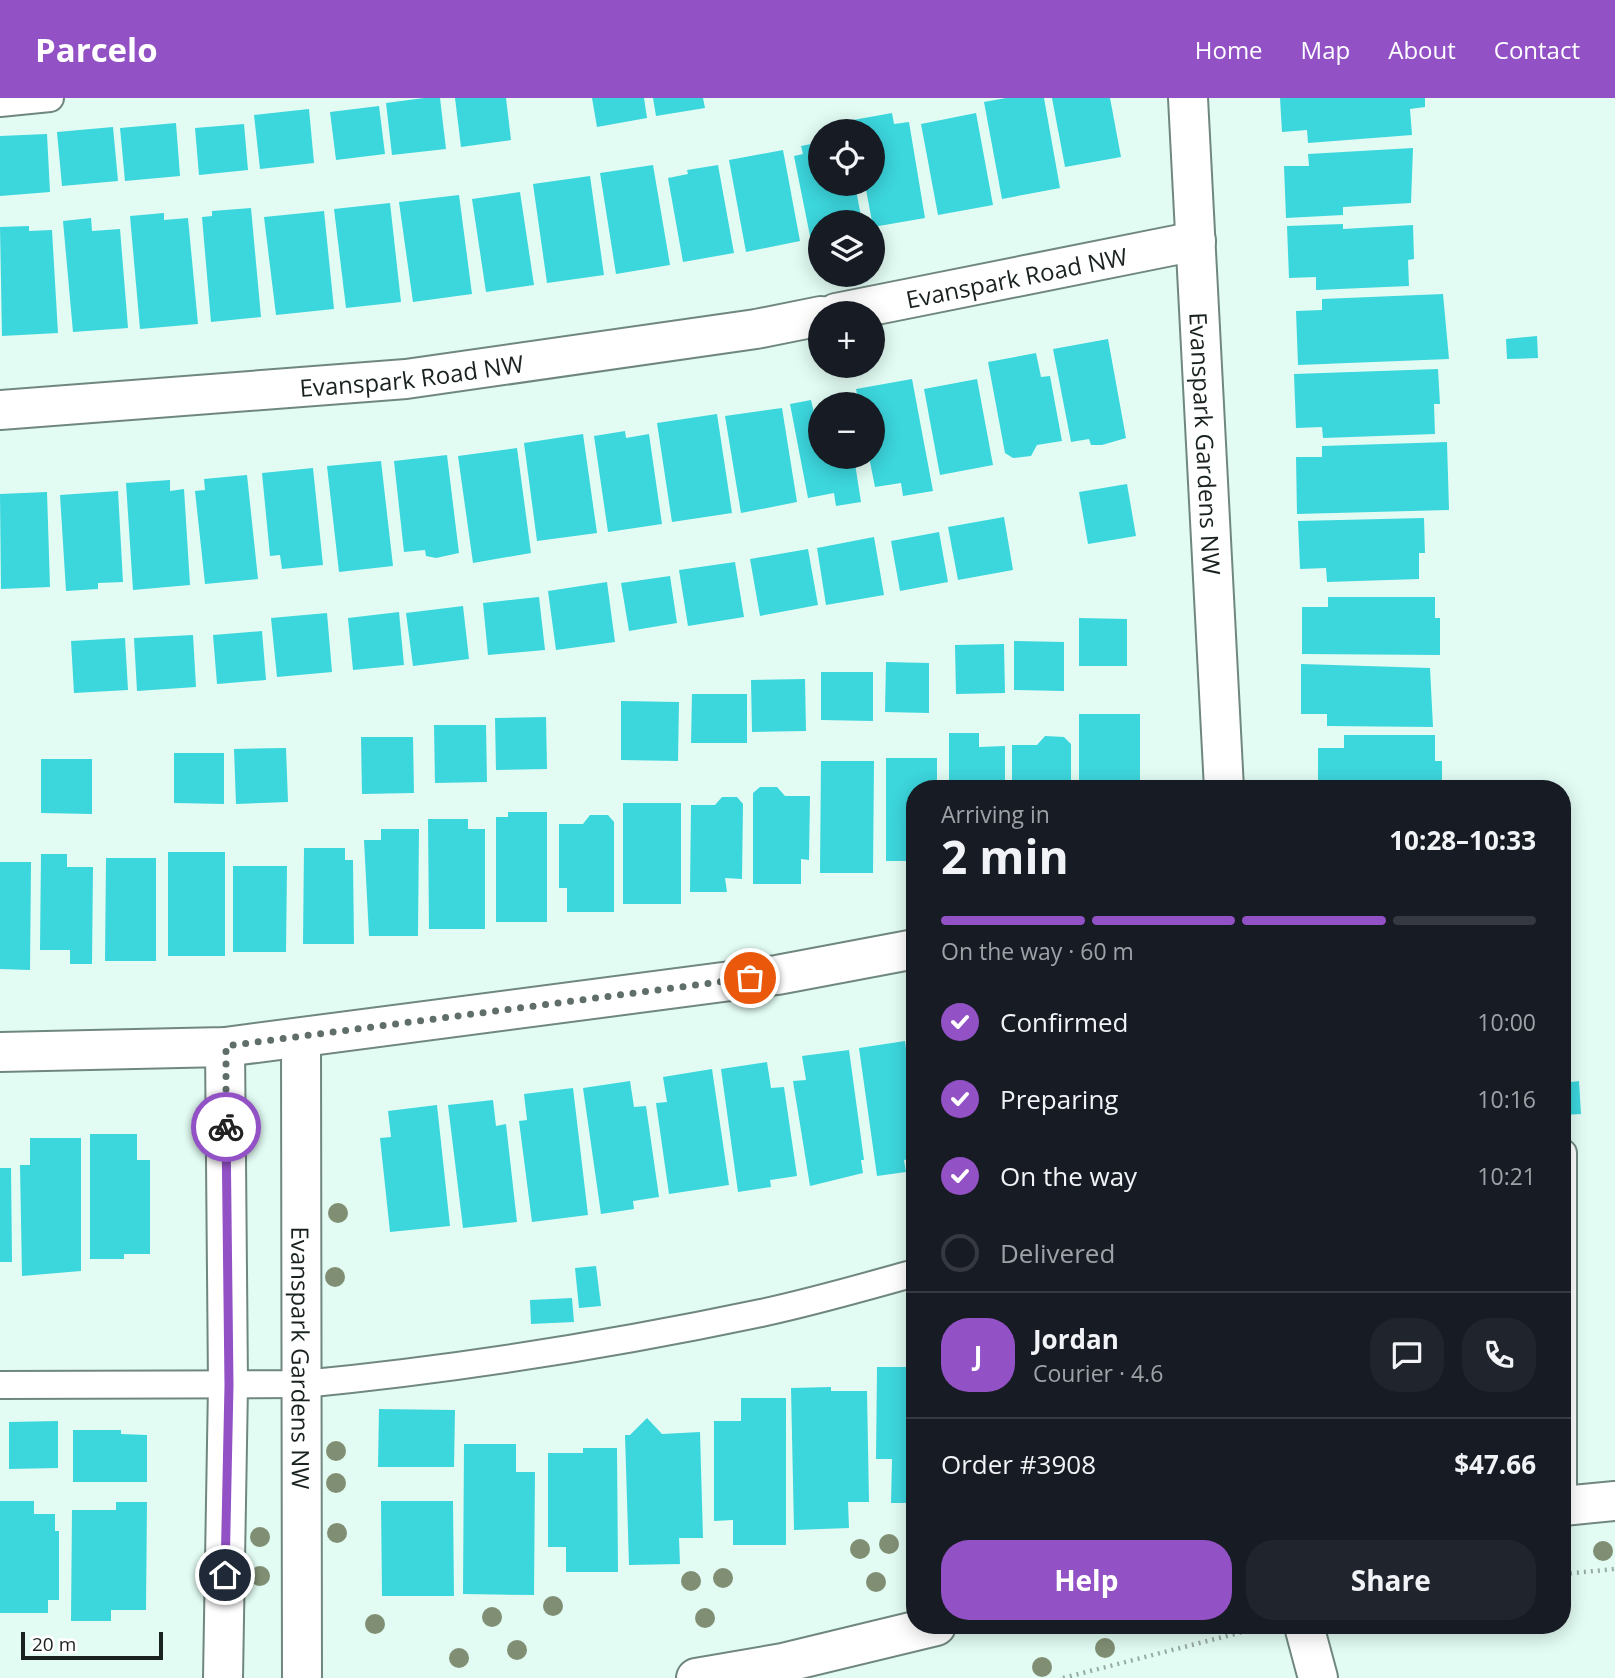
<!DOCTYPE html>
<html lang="en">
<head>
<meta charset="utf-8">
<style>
  :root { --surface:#171b24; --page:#20242c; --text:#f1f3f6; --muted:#9ea1a6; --line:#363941; --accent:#9351c6 }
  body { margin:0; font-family:"Open Sans",sans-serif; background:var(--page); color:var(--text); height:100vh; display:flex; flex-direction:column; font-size:26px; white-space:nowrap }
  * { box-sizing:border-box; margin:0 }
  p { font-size:23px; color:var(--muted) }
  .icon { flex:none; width:38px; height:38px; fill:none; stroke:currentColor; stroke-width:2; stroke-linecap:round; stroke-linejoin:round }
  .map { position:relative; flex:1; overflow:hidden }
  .panel { position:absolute; left:906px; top:682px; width:665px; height:854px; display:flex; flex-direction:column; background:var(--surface); border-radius:28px; box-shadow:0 4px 18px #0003 }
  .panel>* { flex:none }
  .controls { position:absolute; left:808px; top:21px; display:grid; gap:14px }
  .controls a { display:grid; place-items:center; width:77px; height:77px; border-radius:50%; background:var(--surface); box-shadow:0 4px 18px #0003; font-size:35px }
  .scale { position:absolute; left:21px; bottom:18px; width:142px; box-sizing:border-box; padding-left:7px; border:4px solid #19221f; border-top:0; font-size:19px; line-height:24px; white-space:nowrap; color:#19221f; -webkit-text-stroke:5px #fff; paint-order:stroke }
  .pin { position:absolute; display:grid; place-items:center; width:60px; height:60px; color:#fff; margin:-30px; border:4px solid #fff; border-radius:50%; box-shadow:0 2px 7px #0007 }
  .courier { position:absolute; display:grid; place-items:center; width:70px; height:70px; margin:-35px; border:5px solid #9351c6; border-radius:50%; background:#fff; color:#222; box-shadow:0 2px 9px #0007 }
  .overview em { font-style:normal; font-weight:700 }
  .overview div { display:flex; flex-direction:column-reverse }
  .overview { display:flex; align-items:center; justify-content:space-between; height:119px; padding:0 35px }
  h1 { font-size:46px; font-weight:700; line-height:52px }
  .bar { display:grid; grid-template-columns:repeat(4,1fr); gap:10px 7px; align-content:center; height:84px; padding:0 35px }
  .bar i { height:9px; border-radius:5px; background:var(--line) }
  .bar .selected { background:var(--accent) }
  .bar p { grid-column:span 4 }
  .line { display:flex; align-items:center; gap:18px; padding:0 35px; border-top:2px solid var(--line) }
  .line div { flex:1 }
  .round { display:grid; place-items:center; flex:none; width:74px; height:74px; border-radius:28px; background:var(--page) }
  ol { padding:0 35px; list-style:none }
  li { display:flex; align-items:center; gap:21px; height:77px }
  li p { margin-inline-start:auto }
  li .icon { padding:7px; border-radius:50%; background:var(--accent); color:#fff; stroke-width:4 }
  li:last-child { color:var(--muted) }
  li i { width:38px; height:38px; border:4px solid var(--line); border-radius:50% }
  .action { display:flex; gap:14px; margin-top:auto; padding:14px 35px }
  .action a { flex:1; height:80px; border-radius:28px; background:var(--accent); color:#fff; font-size:28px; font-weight:700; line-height:80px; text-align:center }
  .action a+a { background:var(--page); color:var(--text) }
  header { display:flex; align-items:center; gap:42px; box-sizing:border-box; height:98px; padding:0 35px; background:var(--accent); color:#fff }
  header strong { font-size:33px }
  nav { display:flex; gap:38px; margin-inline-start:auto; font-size:24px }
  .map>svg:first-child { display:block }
  .building { fill:#3cd6dd }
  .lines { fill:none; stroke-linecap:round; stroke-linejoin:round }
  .lane-casing { stroke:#70877f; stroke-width:30 }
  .street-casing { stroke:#70877f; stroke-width:42 }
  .secondary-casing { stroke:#70877f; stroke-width:42 }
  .path { stroke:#97aba4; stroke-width:4.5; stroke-dasharray:2 5; stroke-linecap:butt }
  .lane { stroke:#fff; stroke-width:26 }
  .street { stroke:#fff; stroke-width:38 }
  .secondary { stroke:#fff; stroke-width:38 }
  .tree { fill:#808f74 }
  .done { stroke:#5f6e69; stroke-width:7; stroke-dasharray:0 12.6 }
  .route { stroke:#9351c6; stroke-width:9 }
  .labels { text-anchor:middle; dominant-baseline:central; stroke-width:5; stroke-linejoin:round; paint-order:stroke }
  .street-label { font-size:24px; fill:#19221f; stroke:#fff }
</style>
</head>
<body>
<header>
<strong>Parcelo</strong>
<nav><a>Home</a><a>Map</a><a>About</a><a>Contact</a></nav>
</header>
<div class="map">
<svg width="1615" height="1580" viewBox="0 0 1615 1580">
  <rect width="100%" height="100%" fill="#e2fcf3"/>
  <g class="building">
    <path d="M 424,0 L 440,0 L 446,51 L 392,57 L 386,5 Z"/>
    <path d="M 455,0 L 506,0 L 511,42 L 461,49 Z"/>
    <path d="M 592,0 L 644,0 L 647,20 L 597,29 Z"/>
    <path d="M 653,0 L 703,0 L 705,10 L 656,18 Z"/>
    <path d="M 1006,0 L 1044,0 L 1060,90 L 1002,101 L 984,4 Z"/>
    <path d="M 1052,0 L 1110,0 L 1121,59 L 1065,69 Z"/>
    <path d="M 1280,0 L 1425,0 L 1425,9 L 1410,11 L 1412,37 L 1308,45 L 1307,32 L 1282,34 Z"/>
    <path d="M 379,8 L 385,56 L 336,62 L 330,14 Z"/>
    <path d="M 309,11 L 314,65 L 260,71 L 254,17 Z"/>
    <path d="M 892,15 L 894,26 L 909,24 L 925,120 L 873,129 L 865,86 L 873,86 L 873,33 L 855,33 L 853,22 Z"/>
    <path d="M 976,15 L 993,107 L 938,117 L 921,26 Z"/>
    <path d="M 176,25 L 180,78 L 125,83 L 120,30 Z"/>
    <path d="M 244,26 L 248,72 L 199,77 L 195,30 Z"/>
    <path d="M 113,29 L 118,83 L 62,88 L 57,34 Z"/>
    <path d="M 47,36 L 50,94 L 0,98 L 0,38 Z"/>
    <path d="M 821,44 L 821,86 L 855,86 L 862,124 L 821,124 L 821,142 L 811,143 L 794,58 L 803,56 L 801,48 Z"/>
    <path d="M 1413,50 L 1411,105 L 1343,109 L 1343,117 L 1286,120 L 1284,68 L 1309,68 L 1308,56 Z"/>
    <path d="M 783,52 L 800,143 L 746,154 L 729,62 Z"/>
    <path d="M 653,67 L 670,167 L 616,176 L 600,75 Z"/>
    <path d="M 718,67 L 734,155 L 683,164 L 668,80 L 688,76 L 687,72 Z"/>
    <path d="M 590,78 L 604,177 L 547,185 L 533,86 Z"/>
    <path d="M 520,94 L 534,187 L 486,194 L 472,101 Z"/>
    <path d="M 459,97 L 472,196 L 413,204 L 399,104 Z"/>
    <path d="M 390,105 L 401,204 L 346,210 L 334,111 Z"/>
    <path d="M 251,110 L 261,219 L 211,224 L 202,119 L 212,118 L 212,113 Z"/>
    <path d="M 324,113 L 334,211 L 276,217 L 264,119 Z"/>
    <path d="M 164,115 L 164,122 L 188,120 L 198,226 L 140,231 L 130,118 Z"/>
    <path d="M 91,120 L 92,133 L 120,131 L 128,230 L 73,234 L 63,123 Z"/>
    <path d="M 1343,126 L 1343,131 L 1413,127 L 1414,161 L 1408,162 L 1409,188 L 1316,192 L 1316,179 L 1289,180 L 1287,128 Z"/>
    <path d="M 29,128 L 29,133 L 52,132 L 58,235 L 2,238 L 0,129 Z"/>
    <path d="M 1443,196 L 1449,261 L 1298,267 L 1296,213 L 1322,212 L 1322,201 Z"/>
    <path d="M 1537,238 L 1538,260 L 1507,261 L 1506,241 Z"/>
    <path d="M 1108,241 L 1126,340 L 1102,347 L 1091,347 L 1089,341 L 1071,344 L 1053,251 Z"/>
    <path d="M 1036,255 L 1041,279 L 1050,278 L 1062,343 L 1037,347 L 1031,358 L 1013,360 L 1005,355 L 988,264 Z"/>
    <path d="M 1438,271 L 1440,306 L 1434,306 L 1435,336 L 1323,340 L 1322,329 L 1296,330 L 1294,276 Z"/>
    <path d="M 912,281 L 933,393 L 903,398 L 901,385 L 875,389 L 869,359 L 873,359 L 873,306 L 859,306 L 856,291 Z"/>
    <path d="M 977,281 L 993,367 L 940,377 L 924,291 Z"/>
    <path d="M 811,302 L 814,315 L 821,314 L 821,359 L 854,359 L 861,404 L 836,408 L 834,395 L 808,400 L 790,306 Z"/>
    <path d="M 782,310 L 797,404 L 741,415 L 725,318 Z"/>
    <path d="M 717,316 L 732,415 L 672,424 L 657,325 Z"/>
    <path d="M 625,333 L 626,340 L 649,336 L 662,426 L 608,434 L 594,338 Z"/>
    <path d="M 583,336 L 597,435 L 537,443 L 524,345 Z"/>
    <path d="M 1447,344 L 1449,412 L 1297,416 L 1296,359 L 1322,359 L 1322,348 Z"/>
    <path d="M 517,350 L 531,455 L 473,465 L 458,358 Z"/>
    <path d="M 447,357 L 459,455 L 436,460 L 426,458 L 425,452 L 404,454 L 394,363 Z"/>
    <path d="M 381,363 L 393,468 L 339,474 L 327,368 Z"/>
    <path d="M 313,370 L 323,467 L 282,471 L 280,457 L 270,458 L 262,375 Z"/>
    <path d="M 247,377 L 258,481 L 205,486 L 195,393 L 205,392 L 204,381 Z"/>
    <path d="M 170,382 L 170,393 L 184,391 L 190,487 L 133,492 L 126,385 Z"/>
    <path d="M 1127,386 L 1136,438 L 1088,446 L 1079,394 Z"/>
    <path d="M 118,393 L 123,484 L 98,485 L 98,491 L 66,493 L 60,397 Z"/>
    <path d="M 47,394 L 50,489 L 1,491 L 0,396 Z"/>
    <path d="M 1004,419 L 1013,472 L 958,482 L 948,429 Z"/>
    <path d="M 1424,420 L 1425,455 L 1419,455 L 1419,481 L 1327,484 L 1326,470 L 1300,471 L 1298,423 Z"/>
    <path d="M 939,434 L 948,484 L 900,493 L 891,443 Z"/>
    <path d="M 874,439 L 884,497 L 826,507 L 817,450 Z"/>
    <path d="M 808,451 L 818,507 L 760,518 L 750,461 Z"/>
    <path d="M 735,464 L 744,519 L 688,528 L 679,472 Z"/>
    <path d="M 670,478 L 677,525 L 629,533 L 621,485 Z"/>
    <path d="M 607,484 L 615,544 L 556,552 L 548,493 Z"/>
    <path d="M 539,499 L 545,552 L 488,557 L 483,505 Z"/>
    <path d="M 1328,499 L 1435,499 L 1435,520 L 1440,520 L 1440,557 L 1302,556 L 1302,509 L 1328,509 Z"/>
    <path d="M 463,508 L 469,561 L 413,568 L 406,515 Z"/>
    <path d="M 399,514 L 404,567 L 353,572 L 348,520 Z"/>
    <path d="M 327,515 L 332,574 L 277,579 L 271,520 Z"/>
    <path d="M 1079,520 L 1127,521 L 1127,568 L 1079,568 Z"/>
    <path d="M 262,533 L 266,582 L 217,586 L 213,537 Z"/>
    <path d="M 193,537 L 196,589 L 137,593 L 134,540 Z"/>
    <path d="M 125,540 L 128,592 L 74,595 L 71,543 Z"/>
    <path d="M 1014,543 L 1064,544 L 1064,593 L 1014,592 Z"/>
    <path d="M 1004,546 L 1005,595 L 956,596 L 955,547 Z"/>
    <path d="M 886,564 L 929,565 L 929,615 L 885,614 Z"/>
    <path d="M 1301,566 L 1430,570 L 1433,629 L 1327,628 L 1327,616 L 1301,616 Z"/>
    <path d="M 821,574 L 873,574 L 873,623 L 821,622 Z"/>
    <path d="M 805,581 L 806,633 L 752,634 L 751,582 Z"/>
    <path d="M 692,596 L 747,596 L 747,645 L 691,645 Z"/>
    <path d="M 621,603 L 679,604 L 678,663 L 621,662 Z"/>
    <rect x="1079" y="616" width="61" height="75"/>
    <path d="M 546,619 L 547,671 L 496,672 L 495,620 Z"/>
    <path d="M 434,627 L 486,627 L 487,684 L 435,685 Z"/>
    <path d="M 949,635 L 979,635 L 979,649 L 1005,648 L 1005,691 L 949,691 Z"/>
    <path d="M 1344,637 L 1435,637 L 1435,663 L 1442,663 L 1442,691 L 1318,691 L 1318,650 L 1344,650 Z"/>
    <path d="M 1045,638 L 1064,639 L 1071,646 L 1071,691 L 1012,691 L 1012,647 L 1037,647 Z"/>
    <path d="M 361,639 L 413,639 L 414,695 L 362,696 Z"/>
    <path d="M 286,650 L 288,704 L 236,706 L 234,651 Z"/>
    <path d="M 174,655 L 224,655 L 224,706 L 174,705 Z"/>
    <path d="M 886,660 L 937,660 L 937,691 L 915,691 L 915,763 L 886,763 Z"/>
    <path d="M 41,661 L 92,661 L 92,716 L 41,715 Z"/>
    <path d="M 821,663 L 874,663 L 873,775 L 820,775 Z"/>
    <path d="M 760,689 L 777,689 L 785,698 L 810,698 L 809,762 L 801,761 L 801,786 L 753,786 L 753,695 Z"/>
    <path d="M 722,699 L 737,699 L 743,706 L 742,781 L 725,780 L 727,794 L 690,794 L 691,707 L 715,707 Z"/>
    <rect x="623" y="705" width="58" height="101"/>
    <path d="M 508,714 L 547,714 L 547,824 L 496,824 L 496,719 L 508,719 Z"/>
    <path d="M 590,717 L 608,717 L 614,724 L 614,814 L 567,814 L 567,790 L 559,790 L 559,726 L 583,726 Z"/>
    <path d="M 428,721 L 468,721 L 468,731 L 485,731 L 485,831 L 429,831 Z"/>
    <path d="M 381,731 L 419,731 L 418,838 L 369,838 L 364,742 L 381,742 Z"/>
    <path d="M 304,750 L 345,750 L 345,762 L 353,762 L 354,846 L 303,846 Z"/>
    <rect x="168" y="754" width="57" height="104"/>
    <path d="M 41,756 L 67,756 L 67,769 L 93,769 L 92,866 L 70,866 L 70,852 L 40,852 Z"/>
    <path d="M 106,760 L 156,760 L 156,863 L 105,863 Z"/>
    <path d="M 0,764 L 31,764 L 30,872 L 0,871 Z"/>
    <path d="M 233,768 L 287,768 L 286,854 L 233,854 Z"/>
    <path d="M 905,943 L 908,967 L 915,966 L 915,1060 L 904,1062 L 906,1074 L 877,1078 L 859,950 Z"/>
    <path d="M 849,952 L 864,1062 L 861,1062 L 863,1075 L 810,1088 L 793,983 L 806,982 L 802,958 Z"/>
    <path d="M 767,964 L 771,990 L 784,989 L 797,1078 L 770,1082 L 771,1089 L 738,1094 L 721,971 Z"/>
    <path d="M 712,971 L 729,1087 L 669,1096 L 656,1005 L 667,1004 L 663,979 Z"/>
    <path d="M 630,983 L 634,1009 L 646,1008 L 659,1099 L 633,1103 L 634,1111 L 601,1116 L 583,990 Z"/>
    <path d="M 1579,983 L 1581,1016 L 1563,1017 L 1563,985 Z"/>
    <path d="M 573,990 L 588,1117 L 532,1124 L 519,1023 L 527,1022 L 524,996 Z"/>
    <path d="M 493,1002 L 496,1028 L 506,1026 L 517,1124 L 463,1130 L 448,1007 Z"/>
    <path d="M 437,1007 L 450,1128 L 390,1134 L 380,1040 L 391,1039 L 388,1013 Z"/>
    <path d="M 90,1036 L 137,1036 L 137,1062 L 150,1062 L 150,1156 L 124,1156 L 124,1161 L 90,1161 Z"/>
    <path d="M 30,1040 L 81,1040 L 81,1173 L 22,1178 L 20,1067 L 30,1067 Z"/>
    <path d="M 0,1070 L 11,1070 L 12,1164 L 0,1164 Z"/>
    <path d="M 596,1168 L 601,1208 L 579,1210 L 575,1170 Z"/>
    <path d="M 572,1200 L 574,1224 L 531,1226 L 530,1202 Z"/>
    <path d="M 909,1264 L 915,1264 L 915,1405 L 891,1405 L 892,1361 L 876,1361 L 877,1269 L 909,1269 Z"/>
    <path d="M 831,1289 L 831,1293 L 867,1293 L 869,1404 L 848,1404 L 849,1430 L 794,1432 L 791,1290 Z"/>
    <path d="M 741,1300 L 786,1300 L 786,1447 L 733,1447 L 733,1422 L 714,1423 L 714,1323 L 741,1323 Z"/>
    <path d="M 379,1311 L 455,1312 L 454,1369 L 378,1369 Z"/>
    <path d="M 647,1320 L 662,1336 L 700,1334 L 703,1440 L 679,1440 L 680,1466 L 629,1467 L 625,1337 L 630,1337 Z"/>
    <path d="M 58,1323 L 58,1370 L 9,1371 L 9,1324 Z"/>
    <path d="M 73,1332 L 121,1332 L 121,1336 L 147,1337 L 147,1384 L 73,1384 Z"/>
    <path d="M 464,1346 L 516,1346 L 516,1374 L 535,1374 L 534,1497 L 463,1496 Z"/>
    <path d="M 583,1350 L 617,1350 L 618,1474 L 566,1474 L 566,1449 L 548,1449 L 548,1355 L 583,1355 Z"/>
    <path d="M 0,1403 L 34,1403 L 34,1416 L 55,1416 L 55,1433 L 59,1433 L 59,1502 L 48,1502 L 48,1515 L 0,1515 Z"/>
    <path d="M 381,1403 L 453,1403 L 454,1498 L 382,1498 Z"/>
    <path d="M 116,1404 L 147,1404 L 146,1512 L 111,1512 L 111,1523 L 71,1523 L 72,1412 L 116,1412 Z"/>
  </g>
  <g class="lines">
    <g class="lane-casing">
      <g id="lane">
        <path d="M 0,5 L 50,0"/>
        <path d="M 1563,1055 L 1563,1408"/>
        <path d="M 0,1287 L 303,1286 C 457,1271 609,1247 761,1215 C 813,1204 864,1189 915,1175"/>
      </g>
    </g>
    <g class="street-casing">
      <g id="street">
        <path id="s1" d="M 1188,0 L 1224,691"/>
        <path id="s2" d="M 836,215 L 1196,143"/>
        <path id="s3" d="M 0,312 L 406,281 L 756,231 L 821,218"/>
        <path id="s4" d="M 301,940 L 302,1580"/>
        <path d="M 0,954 L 225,949 L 777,877 L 915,851"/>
        <path d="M 1304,1528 L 1318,1580"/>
        <path d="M 223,1580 L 228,1287 L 225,949"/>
      </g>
    </g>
    <g class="secondary-casing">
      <g id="secondary">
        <path d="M 1563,1408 L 1615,1403"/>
        <path d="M 696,1580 L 783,1565 L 936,1528"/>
      </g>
    </g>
    <g class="path">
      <path d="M 1563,1476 L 1615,1471"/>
      <path d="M 1063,1580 L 1262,1529"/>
    </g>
    <use href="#lane" class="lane"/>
    <use href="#street" class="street"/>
    <use href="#secondary" class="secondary"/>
  </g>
  <g class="tree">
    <circle cx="338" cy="1115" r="10"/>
    <circle cx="335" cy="1179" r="10"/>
    <circle cx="336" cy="1353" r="10"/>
    <circle cx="336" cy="1385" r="10"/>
    <circle cx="337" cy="1435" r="10"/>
    <circle cx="260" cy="1439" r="10"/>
    <circle cx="889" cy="1446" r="10"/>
    <circle cx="860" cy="1451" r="10"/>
    <circle cx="1603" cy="1453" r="10"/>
    <circle cx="260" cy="1478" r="10"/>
    <circle cx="723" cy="1480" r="10"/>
    <circle cx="691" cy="1483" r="10"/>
    <circle cx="876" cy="1484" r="10"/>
    <circle cx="553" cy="1508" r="10"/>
    <circle cx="492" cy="1519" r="10"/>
    <circle cx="705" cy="1520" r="10"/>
    <circle cx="375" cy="1526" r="10"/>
    <circle cx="1105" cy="1550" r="10"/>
    <circle cx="517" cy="1552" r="10"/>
    <circle cx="459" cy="1560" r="10"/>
    <circle cx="1042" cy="1569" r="10"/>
  </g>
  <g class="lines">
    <path class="done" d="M 226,1029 L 226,948 L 750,880"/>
    <path class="route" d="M 225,1477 L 229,1287 L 226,1029"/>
  </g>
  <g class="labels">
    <g class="street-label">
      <text stroke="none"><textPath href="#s2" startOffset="184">Evanspark Road NW</textPath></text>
      <text stroke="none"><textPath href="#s3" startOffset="413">Evanspark Road NW</textPath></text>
      <text stroke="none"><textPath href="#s1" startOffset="346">Evanspark Gardens NW</textPath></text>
      <text stroke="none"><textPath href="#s4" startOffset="320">Evanspark Gardens NW</textPath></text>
    </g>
  </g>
</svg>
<div class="controls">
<a><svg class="icon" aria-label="locate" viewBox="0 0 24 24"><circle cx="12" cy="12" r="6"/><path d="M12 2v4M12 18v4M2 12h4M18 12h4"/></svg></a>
<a><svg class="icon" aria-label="layers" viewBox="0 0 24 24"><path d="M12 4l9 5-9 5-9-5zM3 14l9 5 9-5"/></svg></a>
<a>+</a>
<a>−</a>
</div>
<div class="scale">20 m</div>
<div class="pin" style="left:750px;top:880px;background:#ea580c"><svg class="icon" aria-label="bag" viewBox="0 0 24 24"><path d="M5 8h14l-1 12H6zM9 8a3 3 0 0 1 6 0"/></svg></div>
<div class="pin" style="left:225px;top:1477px;background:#1f2937"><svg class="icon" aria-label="home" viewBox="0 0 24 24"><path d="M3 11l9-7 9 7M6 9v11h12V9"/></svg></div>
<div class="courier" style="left:226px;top:1029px"><svg class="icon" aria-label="bike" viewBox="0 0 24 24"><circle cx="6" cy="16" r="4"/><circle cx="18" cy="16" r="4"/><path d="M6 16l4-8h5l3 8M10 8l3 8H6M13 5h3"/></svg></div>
<section class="panel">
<div class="overview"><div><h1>2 min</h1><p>Arriving in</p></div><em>10:28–10:33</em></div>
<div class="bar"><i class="selected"></i><i class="selected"></i><i class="selected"></i><i></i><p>On the way · 60 m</p></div>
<ol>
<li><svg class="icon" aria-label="check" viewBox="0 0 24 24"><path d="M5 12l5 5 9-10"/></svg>Confirmed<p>10:00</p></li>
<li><svg class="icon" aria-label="check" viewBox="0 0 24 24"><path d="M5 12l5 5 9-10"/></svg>Preparing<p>10:16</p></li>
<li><svg class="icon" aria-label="check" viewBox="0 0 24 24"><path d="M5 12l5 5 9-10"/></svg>On the way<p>10:21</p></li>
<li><i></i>Delivered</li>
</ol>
<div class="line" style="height:126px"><b class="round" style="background:var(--accent);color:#fff">J</b><div><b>Jordan</b><p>Courier · 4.6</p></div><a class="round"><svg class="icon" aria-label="chat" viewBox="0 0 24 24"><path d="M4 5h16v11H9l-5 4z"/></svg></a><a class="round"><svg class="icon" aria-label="phone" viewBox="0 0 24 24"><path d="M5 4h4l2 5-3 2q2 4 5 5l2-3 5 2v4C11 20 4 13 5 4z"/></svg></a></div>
<div class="line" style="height:91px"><div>Order #3908</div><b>$47.66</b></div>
<div class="action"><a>Help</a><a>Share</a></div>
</section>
</div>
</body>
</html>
